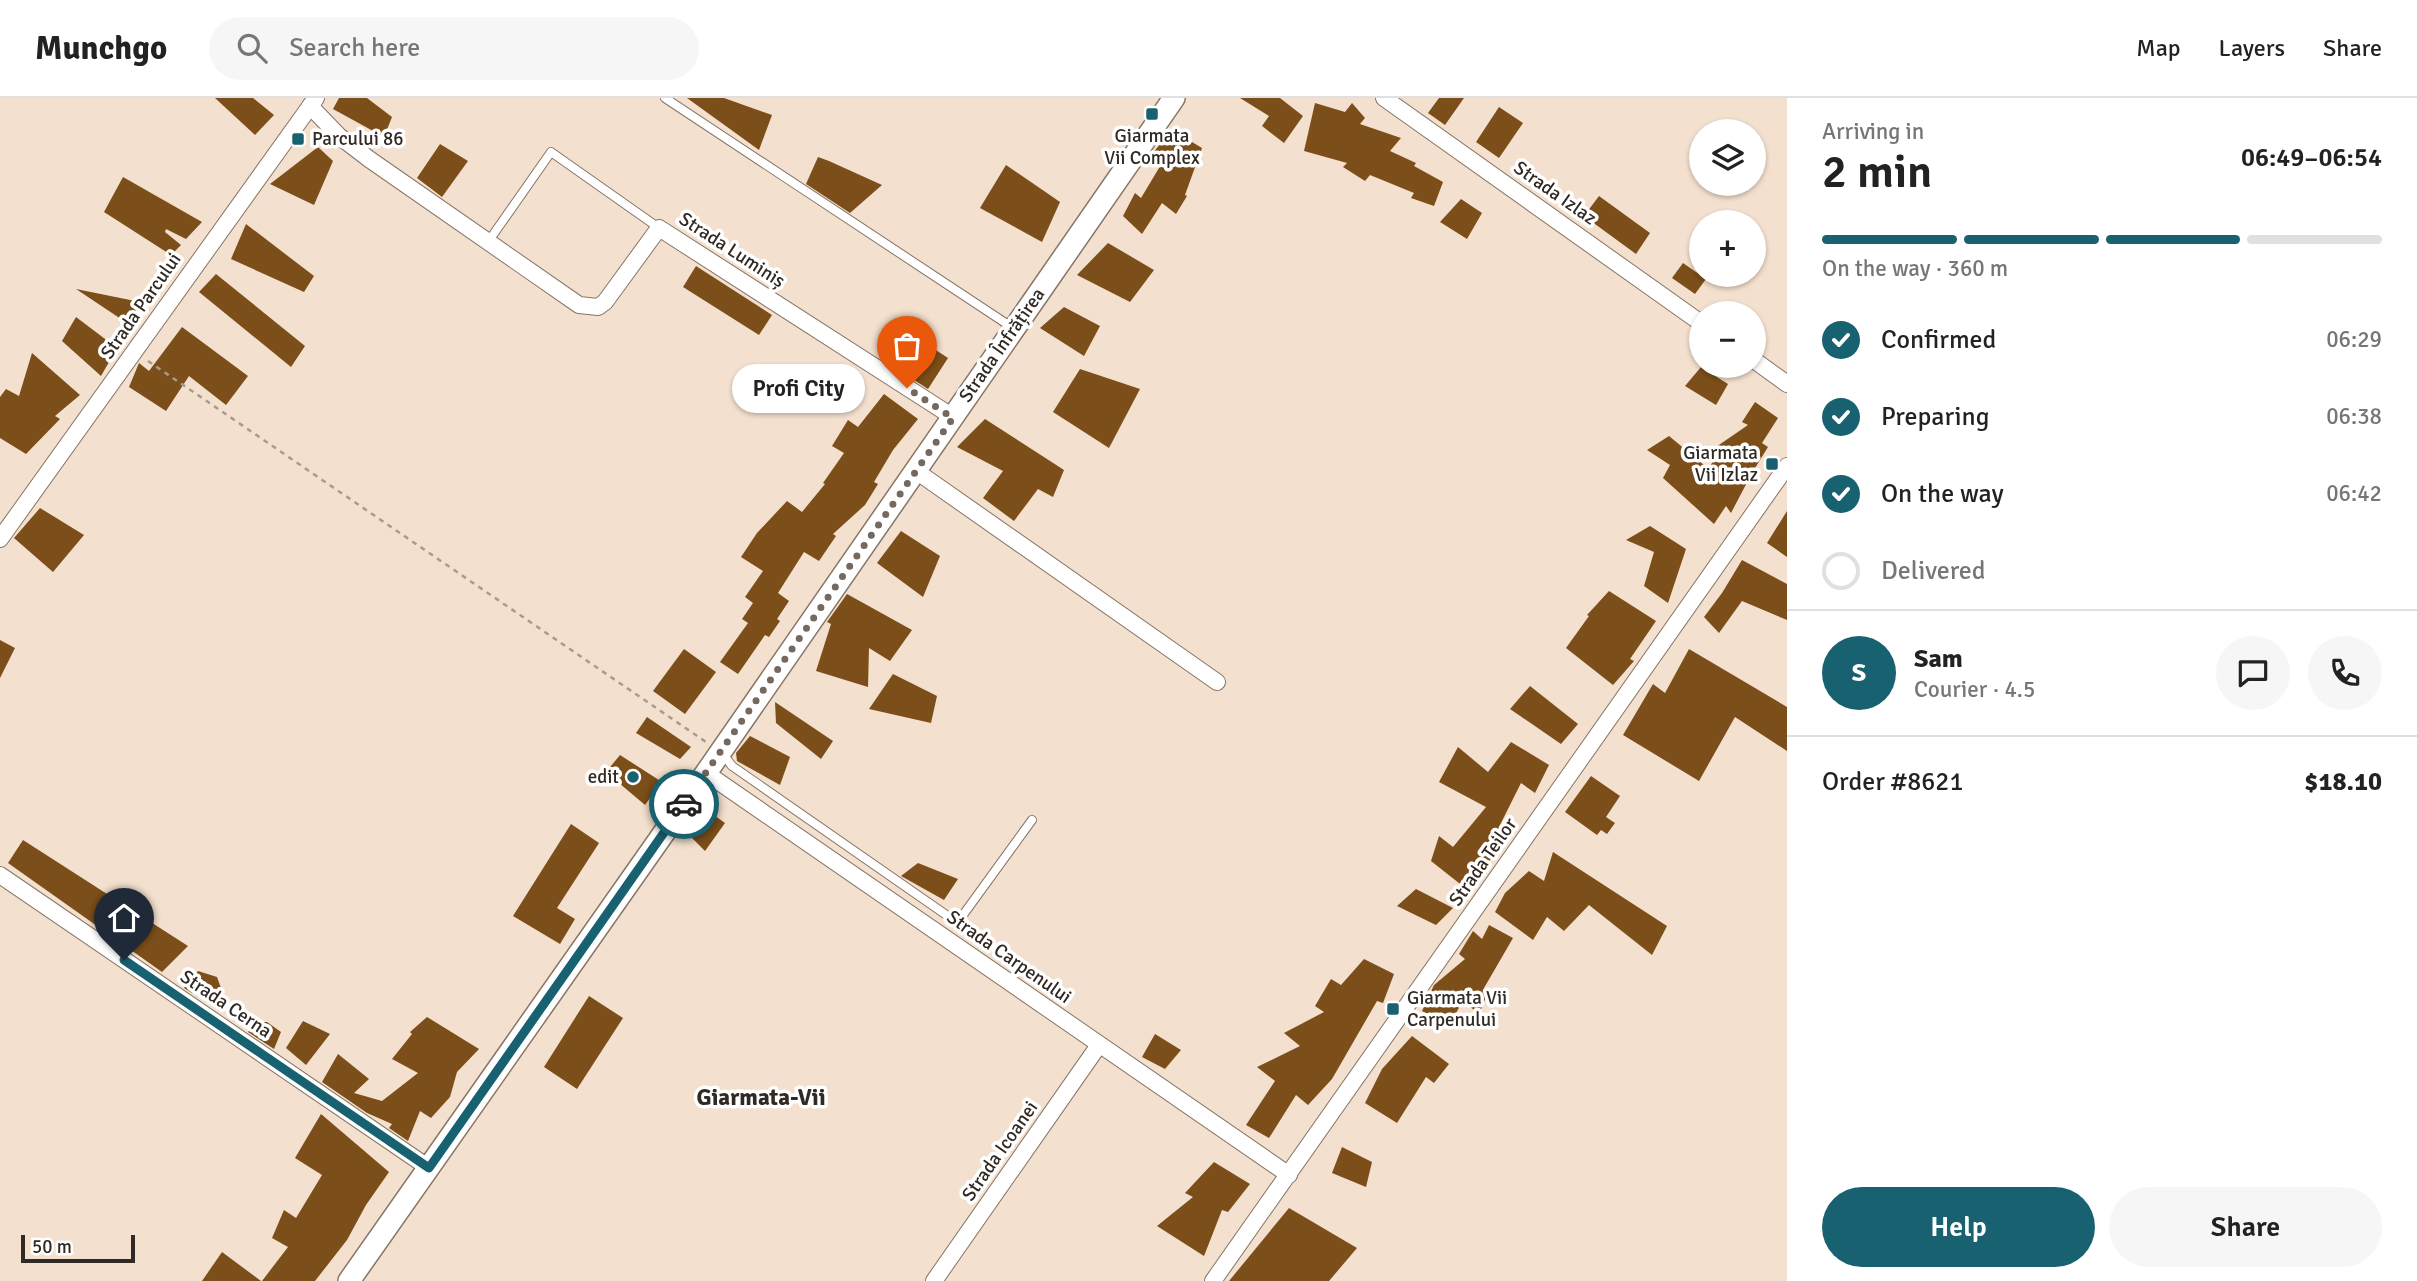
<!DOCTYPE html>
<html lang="en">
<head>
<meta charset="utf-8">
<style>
  :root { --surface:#fff; --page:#f6f6f6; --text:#222; --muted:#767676; --line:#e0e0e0; --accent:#186170 }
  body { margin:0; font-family:Signika,sans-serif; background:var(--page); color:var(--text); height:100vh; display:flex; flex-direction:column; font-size:26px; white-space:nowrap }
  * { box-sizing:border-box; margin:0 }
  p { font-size:23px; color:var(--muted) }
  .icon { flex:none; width:38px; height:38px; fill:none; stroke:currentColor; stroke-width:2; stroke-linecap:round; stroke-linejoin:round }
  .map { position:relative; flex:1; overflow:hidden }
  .panel { display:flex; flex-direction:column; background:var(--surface); width:630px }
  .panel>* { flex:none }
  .buttons { position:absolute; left:1689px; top:21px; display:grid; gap:14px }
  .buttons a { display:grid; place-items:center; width:77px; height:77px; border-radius:50%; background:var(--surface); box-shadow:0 2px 5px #0004; font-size:35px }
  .scale { position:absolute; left:21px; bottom:18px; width:114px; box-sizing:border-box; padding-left:7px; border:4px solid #312923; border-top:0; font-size:19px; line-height:24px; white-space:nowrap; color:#312923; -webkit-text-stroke:5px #fff; paint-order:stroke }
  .pin { position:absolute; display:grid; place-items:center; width:60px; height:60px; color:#fff; margin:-72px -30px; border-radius:50% 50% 50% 0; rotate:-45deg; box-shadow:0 0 7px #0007 }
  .pin .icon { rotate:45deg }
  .courier { position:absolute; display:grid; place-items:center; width:70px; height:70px; margin:-35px; border:5px solid #186170; border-radius:50%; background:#fff; color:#222; box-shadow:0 2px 9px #0007 }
  .bubble { position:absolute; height:49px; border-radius:24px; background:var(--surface); box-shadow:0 2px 5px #0004; font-size:23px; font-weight:600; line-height:49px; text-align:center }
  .head em { font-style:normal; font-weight:600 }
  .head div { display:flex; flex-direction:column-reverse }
  .head { display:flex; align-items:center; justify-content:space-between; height:119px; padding:0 35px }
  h1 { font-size:46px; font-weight:600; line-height:52px }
  .bar { display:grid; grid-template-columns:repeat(4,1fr); gap:10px 7px; align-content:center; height:84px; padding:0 35px }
  .bar i { height:9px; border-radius:5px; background:var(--line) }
  .bar .active { background:var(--accent) }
  .bar p { grid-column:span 4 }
  .line { display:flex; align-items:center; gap:18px; padding:0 35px; border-top:2px solid var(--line) }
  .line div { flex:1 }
  .round { display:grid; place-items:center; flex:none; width:74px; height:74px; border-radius:37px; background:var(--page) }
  ol { padding:0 35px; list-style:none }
  li { display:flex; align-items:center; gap:21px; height:77px }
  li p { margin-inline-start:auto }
  li .icon { padding:7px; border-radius:50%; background:var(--accent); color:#fff; stroke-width:4 }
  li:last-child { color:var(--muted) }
  li i { width:38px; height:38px; border:4px solid var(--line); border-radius:50% }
  .primary-button { display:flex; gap:14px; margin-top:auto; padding:14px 35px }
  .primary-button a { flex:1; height:80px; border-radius:42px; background:var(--accent); color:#fff; font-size:28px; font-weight:600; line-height:80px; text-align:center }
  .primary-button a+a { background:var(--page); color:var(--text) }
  header { display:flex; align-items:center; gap:42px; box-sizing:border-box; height:98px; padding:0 35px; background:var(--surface); border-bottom:2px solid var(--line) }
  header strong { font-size:33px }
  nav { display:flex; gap:38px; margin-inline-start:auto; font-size:24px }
  .search { width:490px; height:63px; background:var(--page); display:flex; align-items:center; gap:18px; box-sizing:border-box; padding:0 24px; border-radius:38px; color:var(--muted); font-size:26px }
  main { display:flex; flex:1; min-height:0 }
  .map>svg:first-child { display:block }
  .building { fill:#7c4e19 }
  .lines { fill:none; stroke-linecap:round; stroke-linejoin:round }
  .lane-casing { stroke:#867565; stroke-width:10 }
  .street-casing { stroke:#867565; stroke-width:18 }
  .secondary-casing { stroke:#867565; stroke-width:24 }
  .path { stroke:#aa9b8d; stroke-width:2.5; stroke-dasharray:5 5; stroke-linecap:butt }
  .lane { stroke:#fff; stroke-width:8 }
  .street { stroke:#fff; stroke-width:16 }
  .secondary { stroke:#fff; stroke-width:21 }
  .done { stroke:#75695f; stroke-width:7; stroke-dasharray:0 12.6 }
  .route { stroke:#186170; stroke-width:9 }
  .poi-dot { fill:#186170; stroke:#fff; stroke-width:2.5 }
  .labels { text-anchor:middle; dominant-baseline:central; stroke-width:7; stroke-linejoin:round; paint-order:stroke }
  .poi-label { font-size:19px; fill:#312923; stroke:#fff; text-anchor:start }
  .street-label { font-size:19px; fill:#312923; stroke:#fff }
  .quarter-label { font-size:23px; font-weight:bold; fill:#312923; stroke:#fff }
</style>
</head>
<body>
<header>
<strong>Munchgo</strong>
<div class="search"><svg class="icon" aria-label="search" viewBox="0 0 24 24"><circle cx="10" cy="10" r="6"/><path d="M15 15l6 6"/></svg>Search here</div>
<nav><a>Map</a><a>Layers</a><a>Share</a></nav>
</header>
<main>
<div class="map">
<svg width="1787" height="1183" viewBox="0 0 1787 1183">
  <rect width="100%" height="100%" fill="#f4e0ce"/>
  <g class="building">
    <path d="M 215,0 L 253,0 L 274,17 L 255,37 Z"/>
    <path d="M 339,0 L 367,0 L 392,19 L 384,39 L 333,11 Z"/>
    <path d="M 687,0 L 724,0 L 772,17 L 759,52 Z"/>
    <path d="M 1240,0 L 1280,0 L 1303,18 L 1284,45 L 1262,28 L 1269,18 Z"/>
    <path d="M 1439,0 L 1464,0 L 1445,27 L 1428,15 Z"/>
    <path d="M 1315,5 L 1345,14 L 1352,5 L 1365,20 L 1360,26 L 1401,40 L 1390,53 L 1416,65 L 1414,68 L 1443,84 L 1434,108 L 1411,100 L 1414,95 L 1370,77 L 1365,83 L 1343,69 L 1347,65 L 1304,53 Z"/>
    <path d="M 1499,9 L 1523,25 L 1499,60 L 1476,44 Z"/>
    <path d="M 1172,32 L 1202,50 L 1185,97 L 1187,98 L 1176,116 L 1162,105 L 1142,136 L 1123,118 L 1135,95 L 1141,100 L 1162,65 L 1151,57 Z"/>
    <path d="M 440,46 L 468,63 L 442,99 L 417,80 Z"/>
    <path d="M 318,49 L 333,63 L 314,107 L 270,86 Z"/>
    <path d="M 818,59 L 829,63 L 882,87 L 850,115 L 806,86 Z"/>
    <path d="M 1006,67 L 1060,104 L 1042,144 L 980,110 Z"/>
    <path d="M 123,79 L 202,124 L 186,141 L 166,131 L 165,134 L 181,147 L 171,157 L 104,114 Z"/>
    <path d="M 1599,98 L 1650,135 L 1636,156 L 1584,118 Z"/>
    <path d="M 1461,101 L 1482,115 L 1467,141 L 1440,124 Z"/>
    <path d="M 246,126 L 314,178 L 304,194 L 231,161 Z"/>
    <path d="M 1108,145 L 1154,172 L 1130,204 L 1077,177 Z"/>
    <path d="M 1683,165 L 1706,181 L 1695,196 L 1672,180 Z"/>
    <path d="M 696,168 L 772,217 L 759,237 L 683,189 Z"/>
    <path d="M 216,176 L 305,248 L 291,269 L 199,194 Z"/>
    <path d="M 76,191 L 145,205 L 124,223 Z"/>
    <path d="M 1064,209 L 1100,228 L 1084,258 L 1040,230 Z"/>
    <path d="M 76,219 L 117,250 L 101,278 L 62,243 Z"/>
    <path d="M 182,229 L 248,278 L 226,307 L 189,278 L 166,313 L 129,289 L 139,265 L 149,273 Z"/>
    <path d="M 908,234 L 948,260 L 928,291 L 888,265 Z"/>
    <path d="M 32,255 L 80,297 L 55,318 L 60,321 L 26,356 L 0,340 L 0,299 L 6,291 L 19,298 Z"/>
    <path d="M 1701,269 L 1728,286 L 1716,307 L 1685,288 Z"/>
    <path d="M 1080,271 L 1140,291 L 1109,350 L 1053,314 Z"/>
    <path d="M 884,296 L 918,321 L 893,352 L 874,384 L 878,386 L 865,407 L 833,436 L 836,438 L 819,463 L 804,454 L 778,495 L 789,503 L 777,521 L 780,523 L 769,539 L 765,537 L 738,576 L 720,564 L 748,525 L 742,521 L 753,505 L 745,499 L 763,473 L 741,459 L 757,435 L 787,403 L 802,414 L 825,386 L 823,385 L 844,355 L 832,348 L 848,322 L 858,329 Z"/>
    <path d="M 1755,304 L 1778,320 L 1762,345 L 1768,349 L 1752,375 L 1731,415 L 1726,408 L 1714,426 L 1663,380 L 1670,367 L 1647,352 L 1669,338 L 1710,372 L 1716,349 L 1748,327 L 1742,324 Z"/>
    <path d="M 985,321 L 1064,372 L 1053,399 L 1038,391 L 1014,423 L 983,400 L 1003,373 L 957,349 Z"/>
    <path d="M 40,410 L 84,437 L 53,474 L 14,440 Z"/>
    <path d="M 1787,413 L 1787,459 L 1767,445 Z"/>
    <path d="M 1650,428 L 1686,451 L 1668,505 L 1644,488 L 1654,454 L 1626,442 Z"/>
    <path d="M 901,433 L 940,458 L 923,499 L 877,465 Z"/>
    <path d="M 1742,462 L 1787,486 L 1787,522 L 1742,503 L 1719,535 L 1704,519 L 1722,495 Z"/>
    <path d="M 1609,493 L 1656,523 L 1630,561 L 1634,563 L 1613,587 L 1566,550 L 1589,518 L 1587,517 Z"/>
    <path d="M 847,496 L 912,532 L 890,563 L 869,550 L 868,589 L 816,573 L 831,526 L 827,524 Z"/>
    <path d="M 0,542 L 15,550 L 0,580 Z"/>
    <path d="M 684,551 L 716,574 L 685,616 L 653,593 Z"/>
    <path d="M 1689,551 L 1787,609 L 1787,653 L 1735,619 L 1699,683 L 1623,637 L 1653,586 L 1665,595 Z"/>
    <path d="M 893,576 L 937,598 L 931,625 L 869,611 Z"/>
    <path d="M 1530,588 L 1578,626 L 1561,646 L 1510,611 Z"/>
    <path d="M 775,604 L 833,643 L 821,661 L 776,625 Z"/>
    <path d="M 647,619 L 691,649 L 680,661 L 636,635 Z"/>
    <path d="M 750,638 L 790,659 L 780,687 L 737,663 L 736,655 Z"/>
    <path d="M 1511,644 L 1549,667 L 1535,695 L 1521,685 L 1499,729 L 1502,730 L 1493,758 L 1469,793 L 1431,763 L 1439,738 L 1453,749 L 1486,709 L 1439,684 L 1458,649 L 1488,674 Z"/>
    <path d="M 620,657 L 662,684 L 645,707 L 606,674 Z"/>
    <path d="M 1591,678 L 1620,698 L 1606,719 L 1615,725 L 1607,736 L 1601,732 L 1597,737 L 1565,714 Z"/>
    <path d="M 704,710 L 725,725 L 705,753 L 685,733 Z"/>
    <path d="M 571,726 L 599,745 L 557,810 L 575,821 L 560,846 L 513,818 Z"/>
    <path d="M 23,742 L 188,848 L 162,874 L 8,765 Z"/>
    <path d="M 1553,754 L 1667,828 L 1652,857 L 1589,807 L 1564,833 L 1547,819 L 1533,842 L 1495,814 L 1505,795 L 1529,773 L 1544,783 Z"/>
    <path d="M 918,765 L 958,781 L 944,802 L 901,778 Z"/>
    <path d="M 1416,791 L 1453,810 L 1436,827 L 1397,808 Z"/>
    <path d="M 1489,827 L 1513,840 L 1484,890 L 1488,894 L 1479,916 L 1463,903 L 1449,927 L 1422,913 L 1434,887 L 1465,861 L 1459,856 L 1473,833 L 1482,841 Z"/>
    <path d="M 1364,861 L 1394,876 L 1383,905 L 1377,903 L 1332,981 L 1308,1007 L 1296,997 L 1269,1040 L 1246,1027 L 1275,983 L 1257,969 L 1300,948 L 1284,935 L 1324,914 L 1315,908 L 1331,881 L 1341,887 Z"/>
    <path d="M 198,873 L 217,879 L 226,904 L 192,895 L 184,890 Z"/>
    <path d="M 589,898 L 623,920 L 577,991 L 544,969 Z"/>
    <path d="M 427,919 L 479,951 L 457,974 L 450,999 L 431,1020 L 420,1013 L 408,1043 L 389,1030 L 392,1026 L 367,1015 L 322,984 L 338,956 L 369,981 L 354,995 L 382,1003 L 418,975 L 392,961 L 412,936 L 410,934 Z"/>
    <path d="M 303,923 L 330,936 L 306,967 L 286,950 Z"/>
    <path d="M 257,924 L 267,924 L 281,934 L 274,951 L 248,934 Z"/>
    <path d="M 1155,936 L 1181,952 L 1165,971 L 1142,959 Z"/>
    <path d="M 1412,938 L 1449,966 L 1434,985 L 1426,979 L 1397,1025 L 1365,1005 L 1382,971 Z"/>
    <path d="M 321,1016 L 389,1074 L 366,1107 L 347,1142 L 315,1183 L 262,1183 L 288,1149 L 272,1140 L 284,1112 L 296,1120 L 322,1077 L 295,1060 Z"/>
    <path d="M 1342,1049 L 1372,1064 L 1366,1089 L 1332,1075 Z"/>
    <path d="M 1214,1064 L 1250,1086 L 1228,1114 L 1222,1112 L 1204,1158 L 1157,1128 L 1193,1099 L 1185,1095 Z"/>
    <path d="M 1289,1110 L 1357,1150 L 1329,1183 L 1229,1183 Z"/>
    <path d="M 222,1154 L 261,1183 L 202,1183 Z"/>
  </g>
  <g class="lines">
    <g class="lane-casing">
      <g id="lane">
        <path d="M 665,0 L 1013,230"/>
        <path d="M 488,144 L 551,54 L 659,130"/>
        <path d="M 723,656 L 732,668 L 955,823 L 963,817 L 1032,722"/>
      </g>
    </g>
    <g class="street-casing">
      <g id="street">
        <path d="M 1384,0 L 1701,225"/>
        <path d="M 310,8 L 339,38 L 369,61 L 579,207 L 598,209 L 605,204 L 659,130 L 953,319"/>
        <path d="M 1754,262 L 1787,286"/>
        <path d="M 916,373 L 1217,584"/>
        <path d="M 0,441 L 316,0"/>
        <path d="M 706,675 L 1289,1077"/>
        <path d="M 0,777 L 429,1070"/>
        <path d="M 934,1183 L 1099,947"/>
        <path d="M 1213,1183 L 1787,368"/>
      </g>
    </g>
    <g class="secondary-casing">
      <path id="secondary" d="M 349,1183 L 706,675 L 1174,0"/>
    </g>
    <path class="path" d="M 148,263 L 706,644"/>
    <use href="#lane" class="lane"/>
    <use href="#street" class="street"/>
    <use href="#secondary" class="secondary"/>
  </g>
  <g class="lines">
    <path class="done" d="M 684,706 L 953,320 L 907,290"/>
    <path class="route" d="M 124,862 L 429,1070 L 684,706"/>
  </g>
  <g class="poi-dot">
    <rect x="1145" y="9" width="14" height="14" rx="3.5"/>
    <rect x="291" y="34" width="14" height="14" rx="3.5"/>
    <rect x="1765" y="359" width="14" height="14" rx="3.5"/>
    <circle cx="633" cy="679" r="7"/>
    <rect x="1386" y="904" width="14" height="14" rx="3.5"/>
  </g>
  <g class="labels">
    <g class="poi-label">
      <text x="1152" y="38" text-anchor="middle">Giarmata<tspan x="1152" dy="22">Vii Complex</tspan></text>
      <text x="312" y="41">Parcului 86</text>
      <text x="1758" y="355" text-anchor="end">Giarmata<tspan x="1758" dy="22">Vii Izlaz</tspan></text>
      <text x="619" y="679" text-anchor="end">edit</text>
      <text x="1407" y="900">Giarmata Vii<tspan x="1407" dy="22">Carpenului</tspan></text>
    </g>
    <g class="street-label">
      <text transform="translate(1555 95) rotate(35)">Strada Izlaz</text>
      <text transform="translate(732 152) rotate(33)">Strada Luminiș</text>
      <text transform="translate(141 208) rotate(-55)">Strada Parcului</text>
      <text transform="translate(1002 247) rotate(-55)">Strada Înfrățirea</text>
      <text transform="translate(1483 764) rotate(-55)">Strada Teilor</text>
      <text transform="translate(1009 859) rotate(35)">Strada Carpenului</text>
      <text transform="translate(226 906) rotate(34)">Strada Cerna</text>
      <text transform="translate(1000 1053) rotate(-55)">Strada Icoanei</text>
    </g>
    <g class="quarter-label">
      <text x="761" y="999">Giarmata-Vii</text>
    </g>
  </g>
</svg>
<div class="buttons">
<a><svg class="icon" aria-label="layers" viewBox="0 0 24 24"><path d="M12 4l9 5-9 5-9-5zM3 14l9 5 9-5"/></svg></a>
<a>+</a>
<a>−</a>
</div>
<div class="scale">50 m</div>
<div class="pin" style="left:907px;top:290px;background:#ea580c"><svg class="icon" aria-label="bag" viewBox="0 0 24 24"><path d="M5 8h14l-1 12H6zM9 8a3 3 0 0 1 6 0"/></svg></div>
<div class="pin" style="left:124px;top:862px;background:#1f2937"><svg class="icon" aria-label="home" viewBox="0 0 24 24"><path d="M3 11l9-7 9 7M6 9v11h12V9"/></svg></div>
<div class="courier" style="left:684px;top:706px"><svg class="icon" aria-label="car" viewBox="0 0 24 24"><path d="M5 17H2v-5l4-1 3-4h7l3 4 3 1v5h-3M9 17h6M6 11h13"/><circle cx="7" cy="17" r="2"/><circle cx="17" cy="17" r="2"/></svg></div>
<div class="bubble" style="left:732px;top:266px;width:133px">Profi City</div>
</div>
<section class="panel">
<div class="head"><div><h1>2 min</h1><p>Arriving in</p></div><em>06:49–06:54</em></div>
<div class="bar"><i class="active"></i><i class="active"></i><i class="active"></i><i></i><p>On the way · 360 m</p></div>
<ol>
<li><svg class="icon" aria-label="check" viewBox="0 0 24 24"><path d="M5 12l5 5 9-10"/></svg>Confirmed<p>06:29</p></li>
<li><svg class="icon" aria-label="check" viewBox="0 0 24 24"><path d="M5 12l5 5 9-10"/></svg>Preparing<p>06:38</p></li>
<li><svg class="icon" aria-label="check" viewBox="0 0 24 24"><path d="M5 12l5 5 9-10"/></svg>On the way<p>06:42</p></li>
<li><i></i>Delivered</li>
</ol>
<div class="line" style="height:126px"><b class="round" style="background:var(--accent);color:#fff">S</b><div><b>Sam</b><p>Courier · 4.5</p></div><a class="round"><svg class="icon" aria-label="chat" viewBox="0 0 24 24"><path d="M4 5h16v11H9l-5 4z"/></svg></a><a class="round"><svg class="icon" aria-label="phone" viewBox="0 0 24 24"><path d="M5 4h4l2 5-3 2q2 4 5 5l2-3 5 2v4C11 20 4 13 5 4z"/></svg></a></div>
<div class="line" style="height:91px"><div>Order #8621</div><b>$18.10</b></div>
<div class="primary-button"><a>Help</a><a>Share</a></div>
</section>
</main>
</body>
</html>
